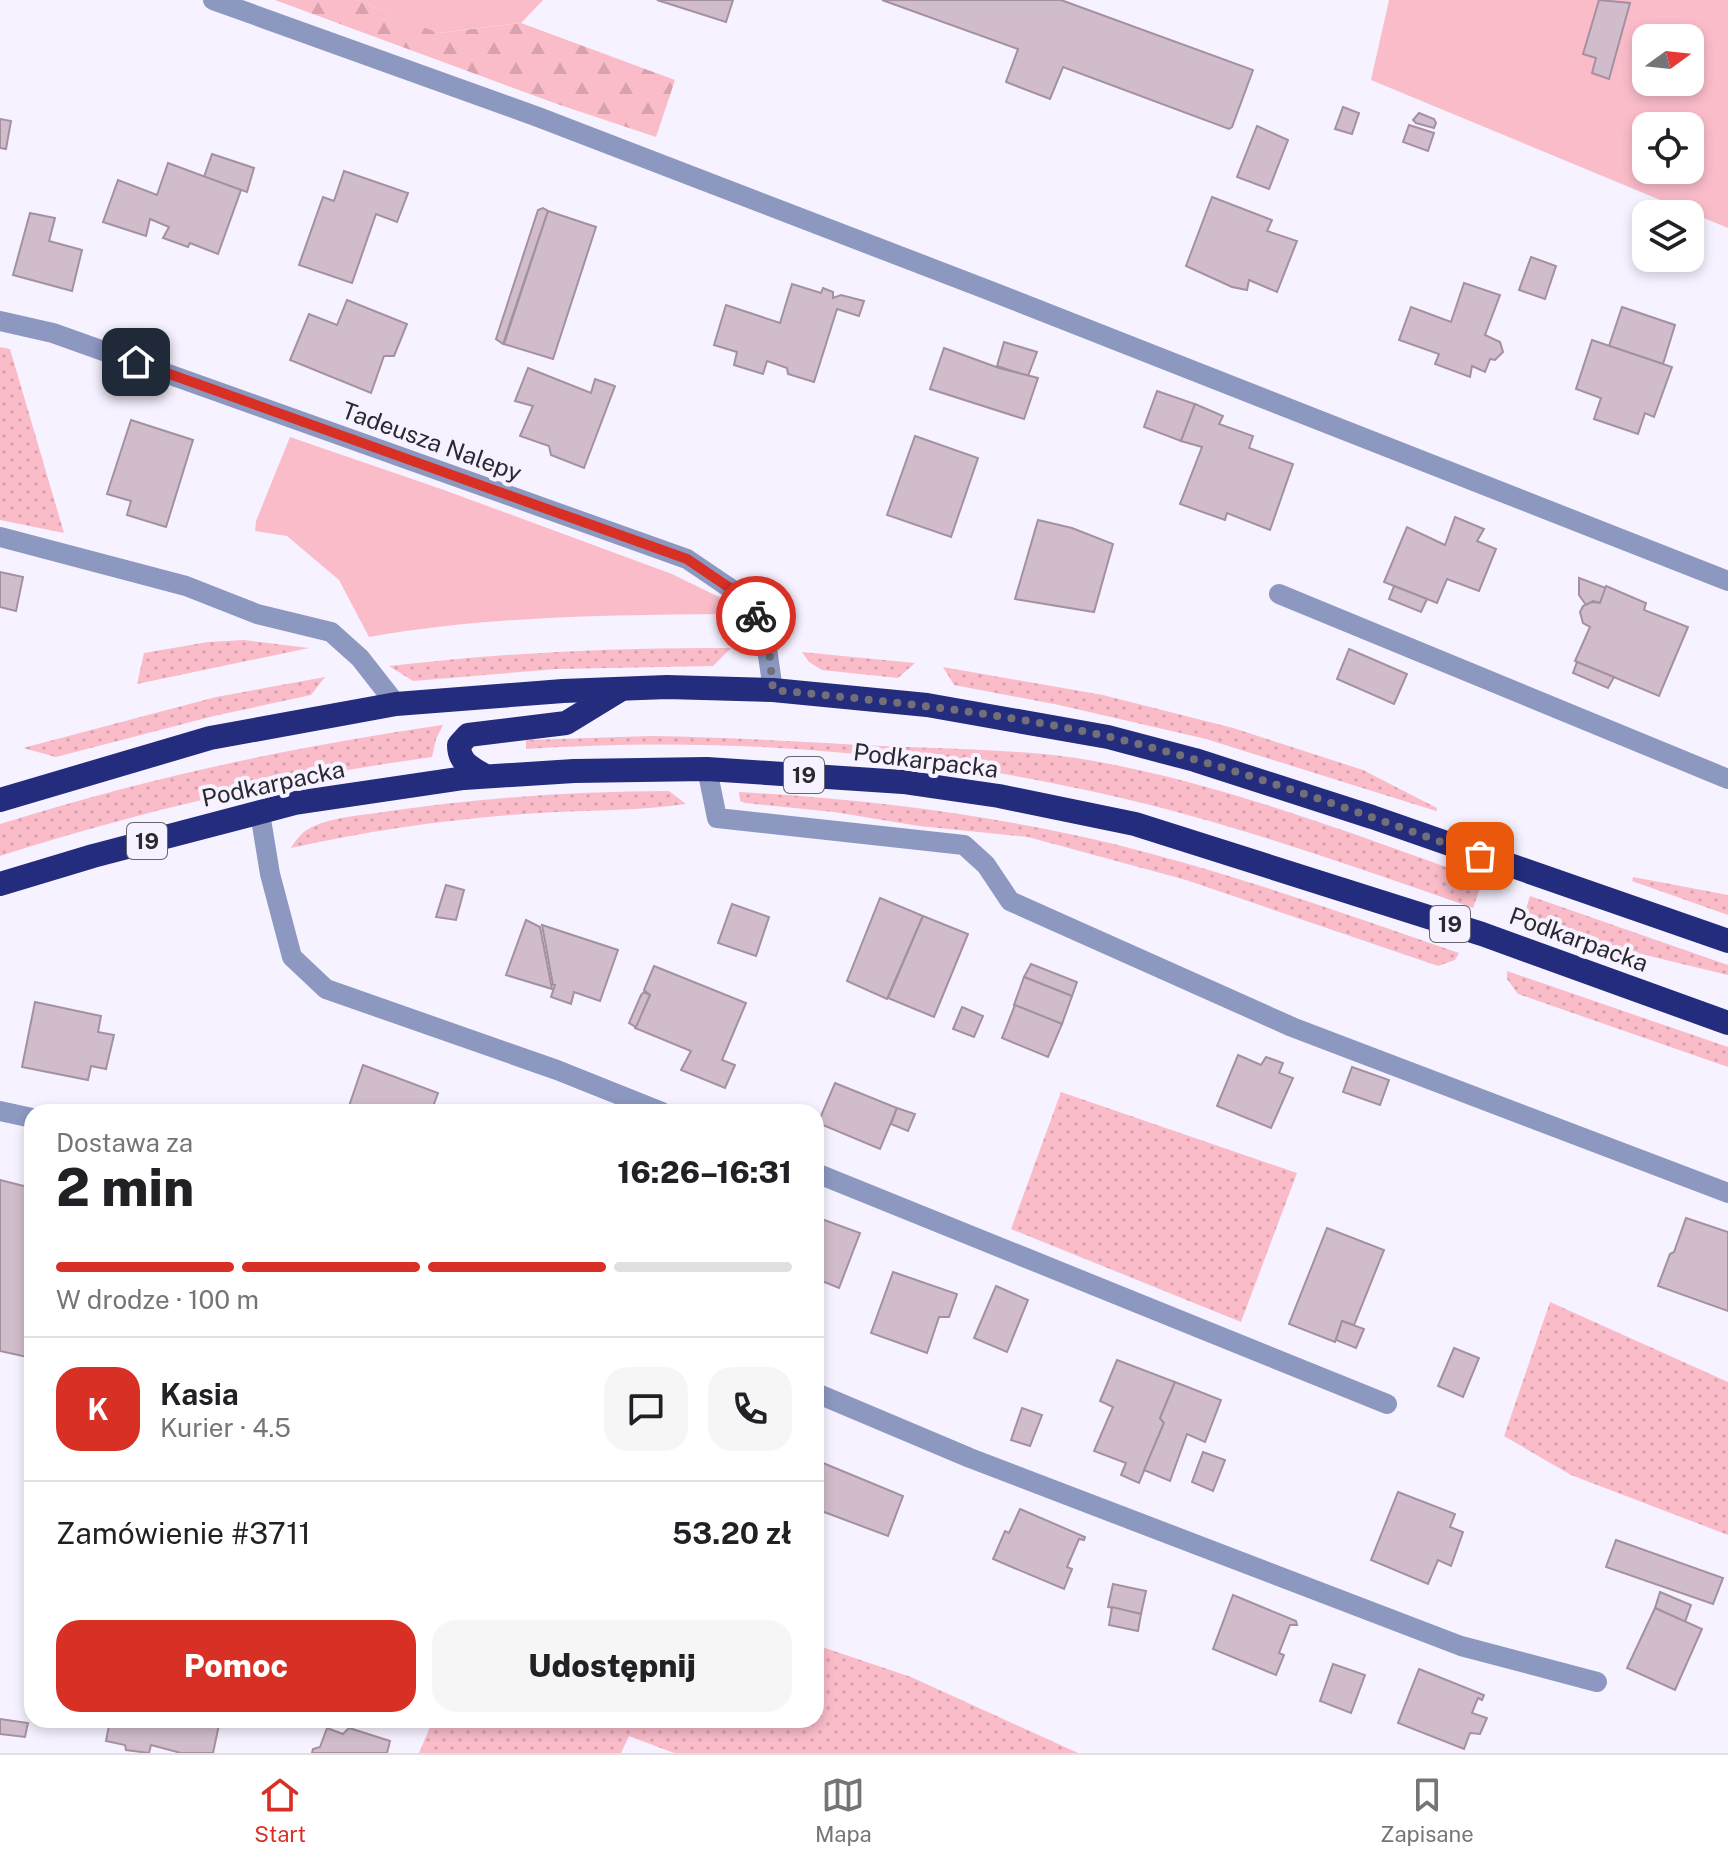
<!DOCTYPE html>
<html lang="pl">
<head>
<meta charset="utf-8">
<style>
  :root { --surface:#fff; --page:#f6f6f6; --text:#202124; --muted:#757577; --line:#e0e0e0; --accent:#d93025 }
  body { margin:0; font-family:"Public Sans",sans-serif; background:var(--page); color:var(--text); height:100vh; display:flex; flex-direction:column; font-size:30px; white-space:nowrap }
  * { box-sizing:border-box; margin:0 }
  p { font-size:26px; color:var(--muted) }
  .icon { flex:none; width:44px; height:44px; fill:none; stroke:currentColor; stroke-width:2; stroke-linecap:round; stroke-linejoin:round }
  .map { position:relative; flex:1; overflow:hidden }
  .details { position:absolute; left:24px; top:1104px; width:800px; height:624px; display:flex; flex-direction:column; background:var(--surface); border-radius:24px; box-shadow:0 4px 12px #0003 }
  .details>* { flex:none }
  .needle { width:52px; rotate:75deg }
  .tools { position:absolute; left:1632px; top:24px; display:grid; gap:16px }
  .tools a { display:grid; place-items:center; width:72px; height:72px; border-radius:16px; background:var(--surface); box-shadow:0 4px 12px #0003; font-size:40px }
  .pin { position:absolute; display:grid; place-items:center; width:68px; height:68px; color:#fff; margin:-34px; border-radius:16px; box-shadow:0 4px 12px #0006 }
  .courier { position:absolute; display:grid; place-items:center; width:80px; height:80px; margin:-40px; border:6px solid #d93025; border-radius:50%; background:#fff; color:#222; box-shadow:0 2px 10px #0007 }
  .headline em { font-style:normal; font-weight:800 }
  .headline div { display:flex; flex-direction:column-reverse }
  .headline { display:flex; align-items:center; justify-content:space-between; height:136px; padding:0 32px }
  h1 { font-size:52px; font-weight:800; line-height:60px }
  .bar { display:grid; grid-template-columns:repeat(4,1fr); gap:12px 8px; align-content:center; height:96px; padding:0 32px }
  .bar i { height:10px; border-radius:6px; background:var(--line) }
  .bar .on { background:var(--accent) }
  .bar p { grid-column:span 4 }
  .line { display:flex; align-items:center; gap:20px; padding:0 32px; border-top:2px solid var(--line) }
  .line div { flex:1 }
  .round { display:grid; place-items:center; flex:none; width:84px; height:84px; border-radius:24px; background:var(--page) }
  .primary-button { display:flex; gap:16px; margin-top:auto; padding:16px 32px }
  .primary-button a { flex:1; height:92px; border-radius:24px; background:var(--accent); color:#fff; font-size:32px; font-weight:800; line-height:92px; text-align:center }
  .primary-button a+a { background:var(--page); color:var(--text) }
  .tabs { display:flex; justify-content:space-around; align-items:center; height:112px; border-top:2px solid var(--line); background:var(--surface); font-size:22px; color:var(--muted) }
  .tabs a { display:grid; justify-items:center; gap:4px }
  .tabs .on { color:var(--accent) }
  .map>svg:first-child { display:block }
  .grass { fill:url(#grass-dots) }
  .forest { fill:url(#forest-firs) }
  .garden { fill:#fbbcca; fill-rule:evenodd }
  .building { fill:#d1bccc; stroke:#a491a0; stroke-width:2 }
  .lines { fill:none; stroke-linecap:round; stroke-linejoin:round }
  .lane { stroke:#8d98c1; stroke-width:20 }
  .street { stroke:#8d98c1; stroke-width:20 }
  .highway { stroke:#242c7e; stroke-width:24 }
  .done { stroke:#726f78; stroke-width:8; stroke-dasharray:0 14.4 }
  .route { stroke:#d93025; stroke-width:10 }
  .labels { text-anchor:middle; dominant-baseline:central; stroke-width:8; stroke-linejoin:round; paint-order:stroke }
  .shield { fill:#f7f2ff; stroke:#68656e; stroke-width:2 }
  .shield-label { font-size:22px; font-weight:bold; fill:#2b2830 }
  .street-label { font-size:24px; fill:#2b2830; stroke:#f7f2ff }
</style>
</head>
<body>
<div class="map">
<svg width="1728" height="1753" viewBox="0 0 1728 1753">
  <defs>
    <pattern id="grass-dots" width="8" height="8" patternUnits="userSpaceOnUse" patternTransform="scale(2)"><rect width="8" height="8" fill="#fbbcca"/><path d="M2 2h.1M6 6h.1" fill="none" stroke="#d7a2ae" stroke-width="1.8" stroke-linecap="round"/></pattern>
    <pattern id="forest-firs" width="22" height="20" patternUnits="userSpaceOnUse" patternTransform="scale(2)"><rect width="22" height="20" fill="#fbbcca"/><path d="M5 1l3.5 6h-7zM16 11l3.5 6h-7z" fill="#d7a2ae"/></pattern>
  </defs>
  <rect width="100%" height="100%" fill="#f7f2ff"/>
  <g class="grass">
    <path d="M 0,347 L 10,349 L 64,533 L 0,520 Z"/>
    <path d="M 244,640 L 309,648 L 137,684 L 144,653 L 208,642 Z"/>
    <path d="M 731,648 L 713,666 L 557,669 L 413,681 L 389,666 C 503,653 616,647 731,648 Z"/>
    <path d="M 802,652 L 915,663 L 898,678 L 822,670 L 809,662 Z"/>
    <path d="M 943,667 L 1103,695 L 1233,728 L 1363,770 L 1437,808 L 1436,811 L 1206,739 L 1059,705 L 954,685 Z"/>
    <path d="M 325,677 L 311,695 L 214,716 L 56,757 L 23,748 L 216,697 Z"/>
    <path d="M 443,725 L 436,739 L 432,757 C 285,777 141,811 0,856 L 0,824 C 148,778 290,747 443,725 Z"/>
    <path d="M 651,736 C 728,737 804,742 882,746 C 952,749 1024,749 1094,761 C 1227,785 1356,835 1483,880 L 1473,908 C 1351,866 1230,822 1104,794 C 913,751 721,736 526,749 L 526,740 Z"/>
    <path d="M 669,791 L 686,804 C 637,811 588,810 539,813 C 456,818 372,830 291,848 C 296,839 303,831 312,827 C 335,816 365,815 390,811 C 482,798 576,791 669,791 Z"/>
    <path d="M 739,792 C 867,799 994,815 1118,845 C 1234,874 1346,914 1459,953 L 1455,960 L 1438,966 L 1186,880 L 1028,837 L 919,826 L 834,812 L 745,803 L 740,801 Z"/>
    <path d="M 1633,877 L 1728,895 L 1728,915 L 1632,881 Z"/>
    <path d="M 1530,896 L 1728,965 L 1728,975 L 1521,925 Z"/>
    <path d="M 1507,971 L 1728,1047 L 1728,1067 L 1518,994 L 1507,979 Z"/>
    <path d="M 1061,1092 L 1297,1173 L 1241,1322 L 1011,1229 Z"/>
    <path d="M 1550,1302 L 1728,1382 L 1728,1535 L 1571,1475 L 1504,1436 Z"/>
    <path d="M 816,1645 L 911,1677 L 1078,1753 L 674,1753 L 629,1736 L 621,1753 L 419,1753 L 433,1720 L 816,1720 Z"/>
  </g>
  <path class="forest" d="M 275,0 L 358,0 L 439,33 L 521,23 L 675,80 L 656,137 L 557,104 Z"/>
  <g class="garden">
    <path d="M 358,0 L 543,0 L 521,23 L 438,33 Z"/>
    <path d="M 1389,0 L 1728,0 L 1728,228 L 1371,80 ZM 1646,38 L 1690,38 L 1690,82 L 1646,82 ZM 1646,126 L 1690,126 L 1690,170 L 1646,170 Z"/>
    <path d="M 290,437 L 444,490 L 672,574 L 721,598 L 729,614 C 609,615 488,616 369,637 L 339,580 L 287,536 L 255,531 L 256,521 Z"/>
  </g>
  <g class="building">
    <path d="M 657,0 L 733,0 L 726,22 Z"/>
    <path d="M 882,0 L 1061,0 L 1253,70 L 1232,127 L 1229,129 L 1063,67 L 1050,99 L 1006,82 L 1018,49 Z"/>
    <path d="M 1599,0 L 1630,3 L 1609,79 L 1592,73 L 1596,58 L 1583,54 Z"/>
    <path d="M 1343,107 L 1359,113 L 1352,134 L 1335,129 Z"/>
    <path d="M 1419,113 L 1434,119 L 1436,123 L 1434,128 L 1416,123 L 1413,120 Z"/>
    <path d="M 0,119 L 11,121 L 6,149 L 0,148 Z"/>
    <path d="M 1409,125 L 1434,133 L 1428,151 L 1403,142 Z"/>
    <path d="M 1257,126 L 1288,140 L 1269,189 L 1237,177 Z"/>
    <path d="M 212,154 L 254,168 L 247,192 L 204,177 Z"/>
    <path d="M 168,163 L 241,190 L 218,254 L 190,243 L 188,247 L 163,238 L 169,227 L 150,219 L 146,236 L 103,222 L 118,180 L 157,195 Z"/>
    <path d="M 344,171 L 408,193 L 397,222 L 376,214 L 352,283 L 299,265 L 323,197 L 334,201 Z"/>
    <path d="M 1212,197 L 1272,220 L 1267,231 L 1297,241 L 1277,292 L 1249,280 L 1247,290 L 1232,287 L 1186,266 Z"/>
    <path d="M 543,208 L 548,211 L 503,344 L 496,339 L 538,210 Z"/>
    <path d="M 548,211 L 596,227 L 553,359 L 504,344 Z"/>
    <path d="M 30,213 L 55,218 L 49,241 L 82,250 L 72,291 L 13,275 Z"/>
    <path d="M 1531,257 L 1556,266 L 1545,299 L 1519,290 Z"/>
    <path d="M 1464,283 L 1500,295 L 1485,335 L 1500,342 L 1503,352 L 1495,360 L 1490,359 L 1485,372 L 1472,366 L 1470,377 L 1435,364 L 1439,354 L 1399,340 L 1411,307 L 1451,322 Z"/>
    <path d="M 792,284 L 821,293 L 823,288 L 833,292 L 833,298 L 841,295 L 864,301 L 859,316 L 837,309 L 814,382 L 788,374 L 787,368 L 767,361 L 763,374 L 734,365 L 737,352 L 714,345 L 726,305 L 780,323 Z"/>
    <path d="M 347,300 L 407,324 L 394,356 L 384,356 L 371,393 L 290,360 L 309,314 L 337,325 Z"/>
    <path d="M 1622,307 L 1675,325 L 1663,364 L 1609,346 Z"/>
    <path d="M 1592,340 L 1672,367 L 1654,417 L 1645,413 L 1638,434 L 1594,419 L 1601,398 L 1576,389 Z"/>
    <path d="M 1004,342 L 1037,352 L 1028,376 L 997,366 Z"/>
    <path d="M 944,348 L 999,368 L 1038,378 L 1024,419 L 930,389 Z"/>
    <path d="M 528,368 L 591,393 L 595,379 L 615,386 L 584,468 L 551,455 L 549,446 L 520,436 L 533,406 L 515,401 Z"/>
    <path d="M 1157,391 L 1195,404 L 1181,441 L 1144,427 Z"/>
    <path d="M 1195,404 L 1223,416 L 1219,424 L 1253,436 L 1249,448 L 1293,464 L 1270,530 L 1227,513 L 1225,520 L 1180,504 L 1202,447 L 1181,441 Z"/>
    <path d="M 131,420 L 193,440 L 166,527 L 127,515 L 131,501 L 107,494 Z"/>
    <path d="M 915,436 L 978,458 L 951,537 L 887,515 Z"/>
    <path d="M 1455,517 L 1484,529 L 1477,541 L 1496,549 L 1479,591 L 1447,579 L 1437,603 L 1384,582 L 1407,527 L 1445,545 Z"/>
    <path d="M 1038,520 L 1072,528 L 1113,544 L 1094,612 L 1015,599 Z"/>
    <path d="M 0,572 L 23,577 L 16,611 L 0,607 Z"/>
    <path d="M 1579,578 L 1606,588 L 1600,603 L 1593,601 L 1586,605 L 1579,595 Z"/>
    <path d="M 1394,586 L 1427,599 L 1421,612 L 1389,599 Z"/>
    <path d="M 1606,586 L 1646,603 L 1644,610 L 1688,627 L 1659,696 L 1575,661 L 1590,627 L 1583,623 L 1580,612 L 1583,606 L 1592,602 L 1600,603 Z"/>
    <path d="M 1349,649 L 1407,674 L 1394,704 L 1337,679 Z"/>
    <path d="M 1577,662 L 1614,677 L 1608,688 L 1573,673 Z"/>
    <path d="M 446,885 L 464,890 L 456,920 L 436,917 Z"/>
    <path d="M 880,898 L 923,916 L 887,999 L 847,981 Z"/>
    <path d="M 732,904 L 769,917 L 756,956 L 718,943 Z"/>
    <path d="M 923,916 L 968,934 L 934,1017 L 888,998 Z"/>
    <path d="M 526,920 L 540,927 L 552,989 L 506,975 Z"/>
    <path d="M 542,925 L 618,950 L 600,1001 L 574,992 L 571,1004 L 551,997 L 555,985 L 553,985 Z"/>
    <path d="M 1031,964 L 1077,982 L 1072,996 L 1024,977 Z"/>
    <path d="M 654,966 L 746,1003 L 722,1060 L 735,1065 L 725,1088 L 681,1070 L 691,1051 L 635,1028 L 650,995 L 644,990 Z"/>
    <path d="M 1024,977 L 1072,996 L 1062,1024 L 1014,1005 Z"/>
    <path d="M 644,992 L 650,995 L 636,1027 L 629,1023 L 641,995 Z"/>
    <path d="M 35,1002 L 101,1016 L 98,1032 L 114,1035 L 106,1069 L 91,1066 L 88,1080 L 22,1067 Z"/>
    <path d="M 1015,1005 L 1062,1024 L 1048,1057 L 1002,1038 Z"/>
    <path d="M 962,1007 L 983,1016 L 974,1037 L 953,1029 Z"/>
    <path d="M 1238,1055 L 1261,1065 L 1266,1057 L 1283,1063 L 1279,1073 L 1293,1078 L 1271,1128 L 1217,1106 Z"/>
    <path d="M 363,1065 L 438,1093 L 431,1112 L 347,1112 Z"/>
    <path d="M 1352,1067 L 1389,1080 L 1380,1105 L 1343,1092 Z"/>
    <path d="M 835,1083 L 897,1108 L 880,1149 L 818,1123 Z"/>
    <path d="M 897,1108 L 915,1114 L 908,1131 L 891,1124 Z"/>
    <path d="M 0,1180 L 32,1188 L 32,1358 L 0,1351 Z"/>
    <path d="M 816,1217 L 860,1233 L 839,1288 L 822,1281 L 816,1296 Z"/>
    <path d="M 1686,1218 L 1728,1232 L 1728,1311 L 1658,1286 L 1670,1254 L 1674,1252 Z"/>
    <path d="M 1327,1228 L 1384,1250 L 1354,1325 L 1342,1321 L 1335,1342 L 1289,1324 Z"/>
    <path d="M 893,1272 L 957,1294 L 949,1317 L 939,1317 L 927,1353 L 871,1333 Z"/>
    <path d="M 996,1286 L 1028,1300 L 1007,1352 L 974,1338 Z"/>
    <path d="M 1342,1321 L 1364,1329 L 1356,1348 L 1336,1340 Z"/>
    <path d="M 1454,1348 L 1479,1358 L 1463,1397 L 1438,1386 Z"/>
    <path d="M 1117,1360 L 1175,1382 L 1160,1418 L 1164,1423 L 1139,1483 L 1121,1475 L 1126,1463 L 1094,1451 L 1113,1407 L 1100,1401 Z"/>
    <path d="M 1175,1382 L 1221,1400 L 1205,1442 L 1187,1434 L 1170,1481 L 1144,1470 L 1164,1423 L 1160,1418 Z"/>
    <path d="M 1022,1408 L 1042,1415 L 1030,1446 L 1011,1440 Z"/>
    <path d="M 1203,1452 L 1225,1460 L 1213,1491 L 1192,1482 Z"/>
    <path d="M 823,1463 L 903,1496 L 888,1536 L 816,1509 L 816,1479 Z"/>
    <path d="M 1398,1492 L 1455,1514 L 1450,1527 L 1463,1532 L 1451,1566 L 1438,1560 L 1428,1584 L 1371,1560 Z"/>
    <path d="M 1020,1509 L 1085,1537 L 1084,1540 L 1079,1539 L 1067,1567 L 1072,1569 L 1064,1589 L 993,1559 L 1005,1531 L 1009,1533 Z"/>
    <path d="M 1616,1540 L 1723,1578 L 1713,1604 L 1606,1567 Z"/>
    <path d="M 1113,1584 L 1146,1591 L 1141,1614 L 1108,1607 Z"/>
    <path d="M 1660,1592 L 1691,1605 L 1685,1622 L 1655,1608 Z"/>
    <path d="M 1233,1595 L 1296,1621 L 1297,1625 L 1290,1625 L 1279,1653 L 1284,1655 L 1276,1675 L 1213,1649 Z"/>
    <path d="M 1112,1607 L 1141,1614 L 1138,1631 L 1109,1625 Z"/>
    <path d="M 1655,1608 L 1702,1629 L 1675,1690 L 1627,1668 Z"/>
    <path d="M 1333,1664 L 1365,1675 L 1351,1713 L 1320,1701 Z"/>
    <path d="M 1419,1669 L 1484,1695 L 1482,1700 L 1478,1698 L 1472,1713 L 1487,1718 L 1480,1734 L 1470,1733 L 1464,1749 L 1398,1723 Z"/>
    <path d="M 0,1719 L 28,1723 L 25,1737 L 0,1734 Z"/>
    <path d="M 110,1720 L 220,1720 L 213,1753 L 181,1753 L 151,1745 L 149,1753 L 126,1750 L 125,1745 L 106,1741 Z"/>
    <path d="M 327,1728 L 343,1734 L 349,1728 L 390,1741 L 387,1753 L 312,1753 L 313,1749 L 320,1747 Z"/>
  </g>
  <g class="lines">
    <g class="lane">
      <path d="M 213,0 L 538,117 L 988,290 L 1728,581"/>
      <path d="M 0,537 L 186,586 L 257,614 L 331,632 L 360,658 L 396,704"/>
      <path d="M 1279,594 L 1728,779"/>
      <path d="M 707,769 L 717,818 L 964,845 L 986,865 L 1010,901 L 1292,1027 L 1728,1193"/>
      <path d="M 260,813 L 270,874 L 292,957 L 326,989 L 557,1070 L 662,1112"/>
      <path d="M 0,1111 L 32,1118"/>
      <path d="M 816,1173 L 1387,1404"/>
      <path d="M 816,1393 L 970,1458 L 1461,1646 L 1597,1682"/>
    </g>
    <path class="street" d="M 0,321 L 53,333 L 687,559 L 749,601 L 765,635 L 773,690"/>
    <g class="highway">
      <path d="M 485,776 C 471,767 459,763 459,745 L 468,735 L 566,723 L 620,690"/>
      <path d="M 0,800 L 210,738 L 396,704 L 563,691 L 667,687 L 773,690 L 927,705 L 1108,737 L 1195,760 L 1372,817 L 1728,941"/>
      <path d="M 0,884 L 93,856 L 295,803 L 464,778 L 574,771 L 707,769 L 903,782 L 999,796 L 1135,824 L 1482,934 L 1728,1023"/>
    </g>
  </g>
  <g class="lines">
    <path class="done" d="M 756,616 L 769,649 L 773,690 C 886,701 999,712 1110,737 C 1236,767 1358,812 1480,856"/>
    <path class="route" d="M 136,362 L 687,559 L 749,601 L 756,616"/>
  </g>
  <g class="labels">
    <g class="shield">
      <rect x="784" y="757" width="40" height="36" rx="6"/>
      <rect x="127" y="823" width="40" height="36" rx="6"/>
      <rect x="1430" y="906" width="40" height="36" rx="6"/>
    </g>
    <g class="shield-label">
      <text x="804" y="775">19</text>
      <text x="147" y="841">19</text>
      <text x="1450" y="924">19</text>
    </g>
    <g class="street-label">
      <text transform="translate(432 441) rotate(20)">Tadeusza Nalepy</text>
      <text transform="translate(926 760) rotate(7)">Podkarpacka</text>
      <text transform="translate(273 783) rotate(-12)">Podkarpacka</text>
      <text transform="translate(1579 939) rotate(20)">Podkarpacka</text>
    </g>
  </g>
</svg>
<div class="tools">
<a><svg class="needle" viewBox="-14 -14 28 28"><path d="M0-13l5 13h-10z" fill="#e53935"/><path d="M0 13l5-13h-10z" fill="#757577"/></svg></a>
<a><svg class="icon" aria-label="locate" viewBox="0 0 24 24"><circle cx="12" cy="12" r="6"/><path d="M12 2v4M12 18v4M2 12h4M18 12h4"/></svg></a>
<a><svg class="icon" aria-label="layers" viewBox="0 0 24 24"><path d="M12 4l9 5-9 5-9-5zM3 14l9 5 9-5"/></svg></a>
</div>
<div class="pin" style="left:1480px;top:856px;background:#ea580c"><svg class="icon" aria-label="bag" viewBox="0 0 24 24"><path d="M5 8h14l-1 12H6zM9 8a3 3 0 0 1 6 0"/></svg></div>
<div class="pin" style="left:136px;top:362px;background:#1f2937"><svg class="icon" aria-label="home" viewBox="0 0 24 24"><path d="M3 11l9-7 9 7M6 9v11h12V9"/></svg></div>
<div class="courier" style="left:756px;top:616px"><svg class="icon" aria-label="bike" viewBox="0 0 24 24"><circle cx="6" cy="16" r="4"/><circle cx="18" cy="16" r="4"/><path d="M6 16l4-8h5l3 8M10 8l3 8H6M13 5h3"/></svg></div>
<section class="details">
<div class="headline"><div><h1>2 min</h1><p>Dostawa za</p></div><em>16:26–16:31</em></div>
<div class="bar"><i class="on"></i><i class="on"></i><i class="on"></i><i></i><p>W drodze · 100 m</p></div>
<div class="line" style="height:144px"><b class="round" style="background:var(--accent);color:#fff">K</b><div><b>Kasia</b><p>Kurier · 4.5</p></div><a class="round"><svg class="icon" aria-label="chat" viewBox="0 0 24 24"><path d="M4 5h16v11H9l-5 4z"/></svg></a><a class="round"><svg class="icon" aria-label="phone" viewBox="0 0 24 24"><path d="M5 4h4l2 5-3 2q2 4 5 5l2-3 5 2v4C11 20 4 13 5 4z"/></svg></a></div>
<div class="line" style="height:104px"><div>Zamówienie #3711</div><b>53.20 zł</b></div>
<div class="primary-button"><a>Pomoc</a><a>Udostępnij</a></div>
</section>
</div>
<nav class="tabs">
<a class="on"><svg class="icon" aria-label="home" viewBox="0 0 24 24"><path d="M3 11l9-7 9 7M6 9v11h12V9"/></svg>Start</a>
<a><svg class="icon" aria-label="map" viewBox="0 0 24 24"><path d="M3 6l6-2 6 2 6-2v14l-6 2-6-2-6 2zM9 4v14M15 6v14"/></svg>Mapa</a>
<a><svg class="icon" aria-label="saved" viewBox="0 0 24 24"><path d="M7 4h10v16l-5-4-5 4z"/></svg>Zapisane</a>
</nav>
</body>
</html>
